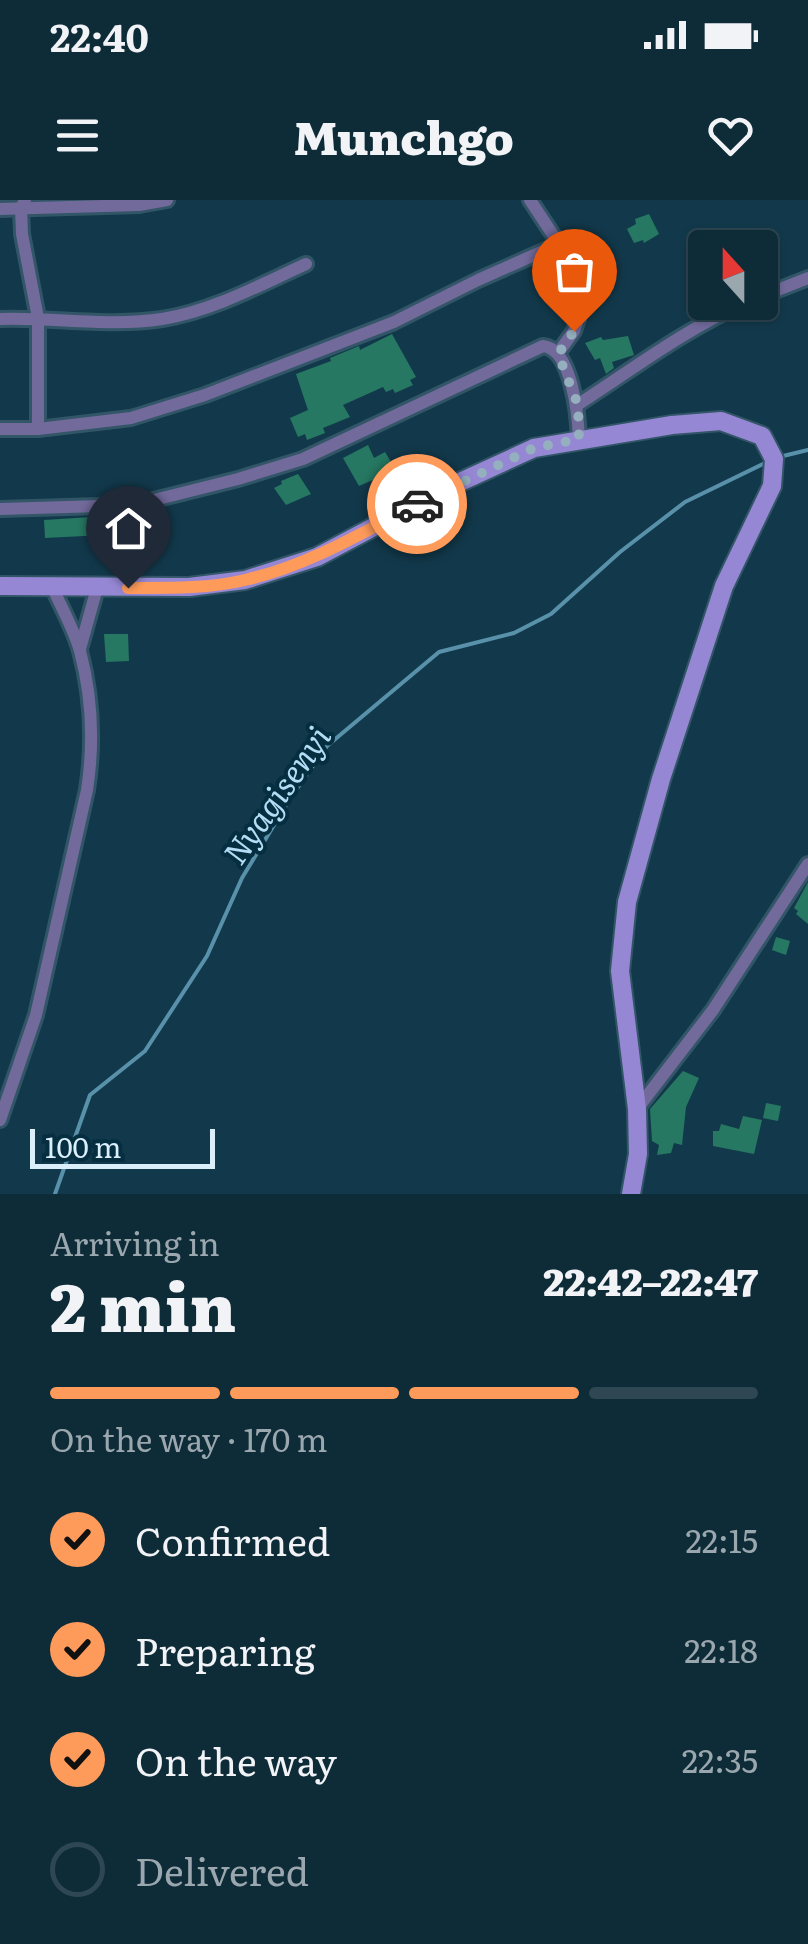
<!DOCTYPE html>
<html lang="en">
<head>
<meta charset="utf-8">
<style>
  :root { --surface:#0e2b38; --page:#1c3743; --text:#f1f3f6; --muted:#9ba7ae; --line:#2e4753; --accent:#ff9b5a }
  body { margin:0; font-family:Literata,serif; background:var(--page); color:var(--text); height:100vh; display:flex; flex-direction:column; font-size:38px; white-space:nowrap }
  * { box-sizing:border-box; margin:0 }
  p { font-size:32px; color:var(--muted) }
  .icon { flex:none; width:55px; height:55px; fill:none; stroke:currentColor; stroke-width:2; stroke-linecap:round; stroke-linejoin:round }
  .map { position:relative; height:994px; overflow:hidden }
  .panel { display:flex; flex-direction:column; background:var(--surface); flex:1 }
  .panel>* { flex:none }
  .needle { width:65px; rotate:339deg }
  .controls { position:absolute; left:688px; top:30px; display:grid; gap:20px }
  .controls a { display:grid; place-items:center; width:90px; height:90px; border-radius:10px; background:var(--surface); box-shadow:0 2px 8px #0004,0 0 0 2px var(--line); font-size:50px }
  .scale { position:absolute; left:30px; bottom:25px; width:185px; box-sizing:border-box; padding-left:10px; border:5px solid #daeffa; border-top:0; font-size:28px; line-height:35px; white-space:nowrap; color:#daeffa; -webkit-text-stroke:8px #052e40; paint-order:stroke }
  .pin { position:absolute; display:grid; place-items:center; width:85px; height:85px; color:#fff; margin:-102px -42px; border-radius:50% 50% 50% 0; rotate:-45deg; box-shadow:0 0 10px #0007 }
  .pin .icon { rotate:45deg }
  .courier { position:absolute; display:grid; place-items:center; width:100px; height:100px; margin:-50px; border:8px solid #ff9b5a; border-radius:50%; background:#fff; color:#222; box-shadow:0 2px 12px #0007 }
  .overview em { font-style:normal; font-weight:800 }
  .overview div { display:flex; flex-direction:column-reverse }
  .overview { display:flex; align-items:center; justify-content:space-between; height:170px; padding:0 50px }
  h1 { font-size:65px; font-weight:800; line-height:75px }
  .bar { display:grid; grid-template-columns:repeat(4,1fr); gap:15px 10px; align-content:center; height:120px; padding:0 50px }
  .bar i { height:12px; border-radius:8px; background:var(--line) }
  .bar .current { background:var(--accent) }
  .bar p { grid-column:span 4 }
  ol { padding:0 50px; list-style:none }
  li { display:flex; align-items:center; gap:30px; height:110px }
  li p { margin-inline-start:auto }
  li .icon { padding:10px; border-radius:50%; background:var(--accent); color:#111; stroke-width:4 }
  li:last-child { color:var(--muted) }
  li i { width:55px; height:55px; border:5px solid var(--line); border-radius:50% }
  .status { display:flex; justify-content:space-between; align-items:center; height:70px; padding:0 50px; background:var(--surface); direction:ltr }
  .status svg { height:28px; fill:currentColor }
  header { display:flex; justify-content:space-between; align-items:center; height:130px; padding:0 50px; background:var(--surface); font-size:45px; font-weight:800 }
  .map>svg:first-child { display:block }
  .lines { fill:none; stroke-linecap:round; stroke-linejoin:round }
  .stream { stroke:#5991ab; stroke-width:4 }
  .building { fill:#267862 }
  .minor-casing { stroke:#325667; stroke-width:18 }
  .secondary-casing { stroke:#325667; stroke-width:22 }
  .minor { stroke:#726a9b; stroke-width:12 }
  .secondary { stroke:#9687d4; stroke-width:18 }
  .done { stroke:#94afbd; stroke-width:10; stroke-dasharray:0 18 }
  .route { stroke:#ff9b5a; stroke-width:12 }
  .labels { text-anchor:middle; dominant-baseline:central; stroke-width:8; stroke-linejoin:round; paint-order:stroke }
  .water-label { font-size:32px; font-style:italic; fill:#b3ddf5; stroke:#052e40 }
</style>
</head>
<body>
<div class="status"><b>22:40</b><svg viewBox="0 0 49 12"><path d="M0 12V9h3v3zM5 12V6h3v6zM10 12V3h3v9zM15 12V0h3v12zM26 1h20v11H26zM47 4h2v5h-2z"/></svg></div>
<header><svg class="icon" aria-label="menu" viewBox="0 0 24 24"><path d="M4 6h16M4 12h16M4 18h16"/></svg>Munchgo<svg class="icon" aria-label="heart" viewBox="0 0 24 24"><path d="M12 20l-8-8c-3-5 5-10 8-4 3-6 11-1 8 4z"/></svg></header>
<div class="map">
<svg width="808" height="994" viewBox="0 0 808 994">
  <rect width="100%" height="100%" fill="#12394b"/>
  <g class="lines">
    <g class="stream">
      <path d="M 779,257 L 808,250"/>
      <path d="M 55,994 L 90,895 L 145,851 L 207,756 L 242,678 L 291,597 L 327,546 L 439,452 L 514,433 L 551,414 L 620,352 L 685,302 L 765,263"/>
    </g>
  </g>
  <g class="building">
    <path d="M 649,14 L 659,34 L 644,43 L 643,40 L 634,43 L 627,29 L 636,24 L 635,19 Z"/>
    <path d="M 392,134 L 416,177 L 410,180 L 413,185 L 395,193 L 393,189 L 386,192 L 383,187 L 343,205 L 350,217 L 323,228 L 325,233 L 307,240 L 305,234 L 298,237 L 290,218 L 308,210 L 296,174 L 331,161 L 330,158 L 359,146 L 360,150 Z"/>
    <path d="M 628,136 L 634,155 L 612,162 L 614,168 L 606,174 L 600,158 L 595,160 L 585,143 L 601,137 L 603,140 Z"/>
    <path d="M 368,245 L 374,258 L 385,252 L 396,270 L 359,286 L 343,258 Z"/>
    <path d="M 298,274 L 311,294 L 286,305 L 274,288 L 282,284 L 281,281 Z"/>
    <path d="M 123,315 L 124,334 L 45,338 L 44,320 Z"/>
    <path d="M 104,434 L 128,434 L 129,461 L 106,462 Z"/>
    <path d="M 808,682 L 808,724 L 796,714 L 798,711 L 794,708 Z"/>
    <path d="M 776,737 L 790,741 L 786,755 L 772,750 Z"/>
    <path d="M 683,871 L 699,878 L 686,907 L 682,945 L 674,943 L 671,953 L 657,955 L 659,945 L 652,941 L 650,909 Z"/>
    <path d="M 766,903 L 781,906 L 778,921 L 763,918 Z"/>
    <path d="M 743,916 L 762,920 L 754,954 L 713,946 L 713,931 L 719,931 L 721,924 L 739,929 Z"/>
  </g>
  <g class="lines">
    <g class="minor-casing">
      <g id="minor">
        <path d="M 25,0 L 21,8 L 22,34 L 38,118 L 38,229"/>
        <path d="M 530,0 L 559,44 L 578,106 L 578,119 L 574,131 L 558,153"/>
        <path d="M 0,9 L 139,5 L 167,0"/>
        <path d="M 760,97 L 808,78"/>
        <path d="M 0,119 C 53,117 109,127 162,119 C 212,111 260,85 306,64"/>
        <path d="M 577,205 C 633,169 685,129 747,102"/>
        <path d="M 0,229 L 38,229 L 131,218 L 205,195 L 394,122 L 478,80 L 559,44"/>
        <path d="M 0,309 L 134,305 L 238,279 L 303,259 L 543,146 C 572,149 578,215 579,239"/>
        <path d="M 80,449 L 97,388"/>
        <path d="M 637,909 L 713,810 L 808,664"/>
        <path d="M 0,920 L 36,815 L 87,590 C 94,544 92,496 80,451 C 74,429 61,407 52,386"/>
      </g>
    </g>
    <g class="secondary-casing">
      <path id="secondary" d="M 0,386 L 189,387 L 245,380 L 317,357 L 447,288 L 534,248 L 672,225 L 721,221 L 762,236 L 774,259 L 772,286 L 724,386 L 661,579 L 627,702 L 620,771 L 637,909 L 638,954 L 631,994"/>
    </g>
    <use href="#minor" class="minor"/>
    <use href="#secondary" class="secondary"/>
  </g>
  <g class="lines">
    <path class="done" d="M 417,304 L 534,248 L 579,239 L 578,205 L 558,154 L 574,131"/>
    <path class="route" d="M 128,388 C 166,388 207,389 245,380 C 307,366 362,333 417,304"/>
  </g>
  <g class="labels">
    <g class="water-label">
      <text transform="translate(275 594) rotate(-55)">Nyagisenyi</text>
    </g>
  </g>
</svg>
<div class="controls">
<a><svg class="needle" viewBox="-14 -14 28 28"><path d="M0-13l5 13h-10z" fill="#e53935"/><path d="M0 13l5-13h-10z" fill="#9ba7ae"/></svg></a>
</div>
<div class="scale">100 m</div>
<div class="pin" style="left:574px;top:131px;background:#ea580c"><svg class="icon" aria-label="bag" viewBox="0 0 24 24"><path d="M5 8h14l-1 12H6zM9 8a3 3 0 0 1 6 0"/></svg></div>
<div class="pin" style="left:128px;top:388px;background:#1f2937"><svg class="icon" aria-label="home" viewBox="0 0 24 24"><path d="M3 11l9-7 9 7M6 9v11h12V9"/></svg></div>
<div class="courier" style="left:417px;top:304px"><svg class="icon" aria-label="car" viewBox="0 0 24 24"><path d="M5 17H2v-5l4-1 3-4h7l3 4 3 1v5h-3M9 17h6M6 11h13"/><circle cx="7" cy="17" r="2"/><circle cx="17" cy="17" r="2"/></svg></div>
</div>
<section class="panel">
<div class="overview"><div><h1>2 min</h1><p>Arriving in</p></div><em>22:42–22:47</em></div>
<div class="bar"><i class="current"></i><i class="current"></i><i class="current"></i><i></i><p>On the way · 170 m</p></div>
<ol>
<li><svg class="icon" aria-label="check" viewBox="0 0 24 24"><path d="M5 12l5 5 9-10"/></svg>Confirmed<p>22:15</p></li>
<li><svg class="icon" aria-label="check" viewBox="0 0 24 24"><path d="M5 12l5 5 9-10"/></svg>Preparing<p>22:18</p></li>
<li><svg class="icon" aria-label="check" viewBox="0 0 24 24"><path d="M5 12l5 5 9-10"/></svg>On the way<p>22:35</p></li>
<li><i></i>Delivered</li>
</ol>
</section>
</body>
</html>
